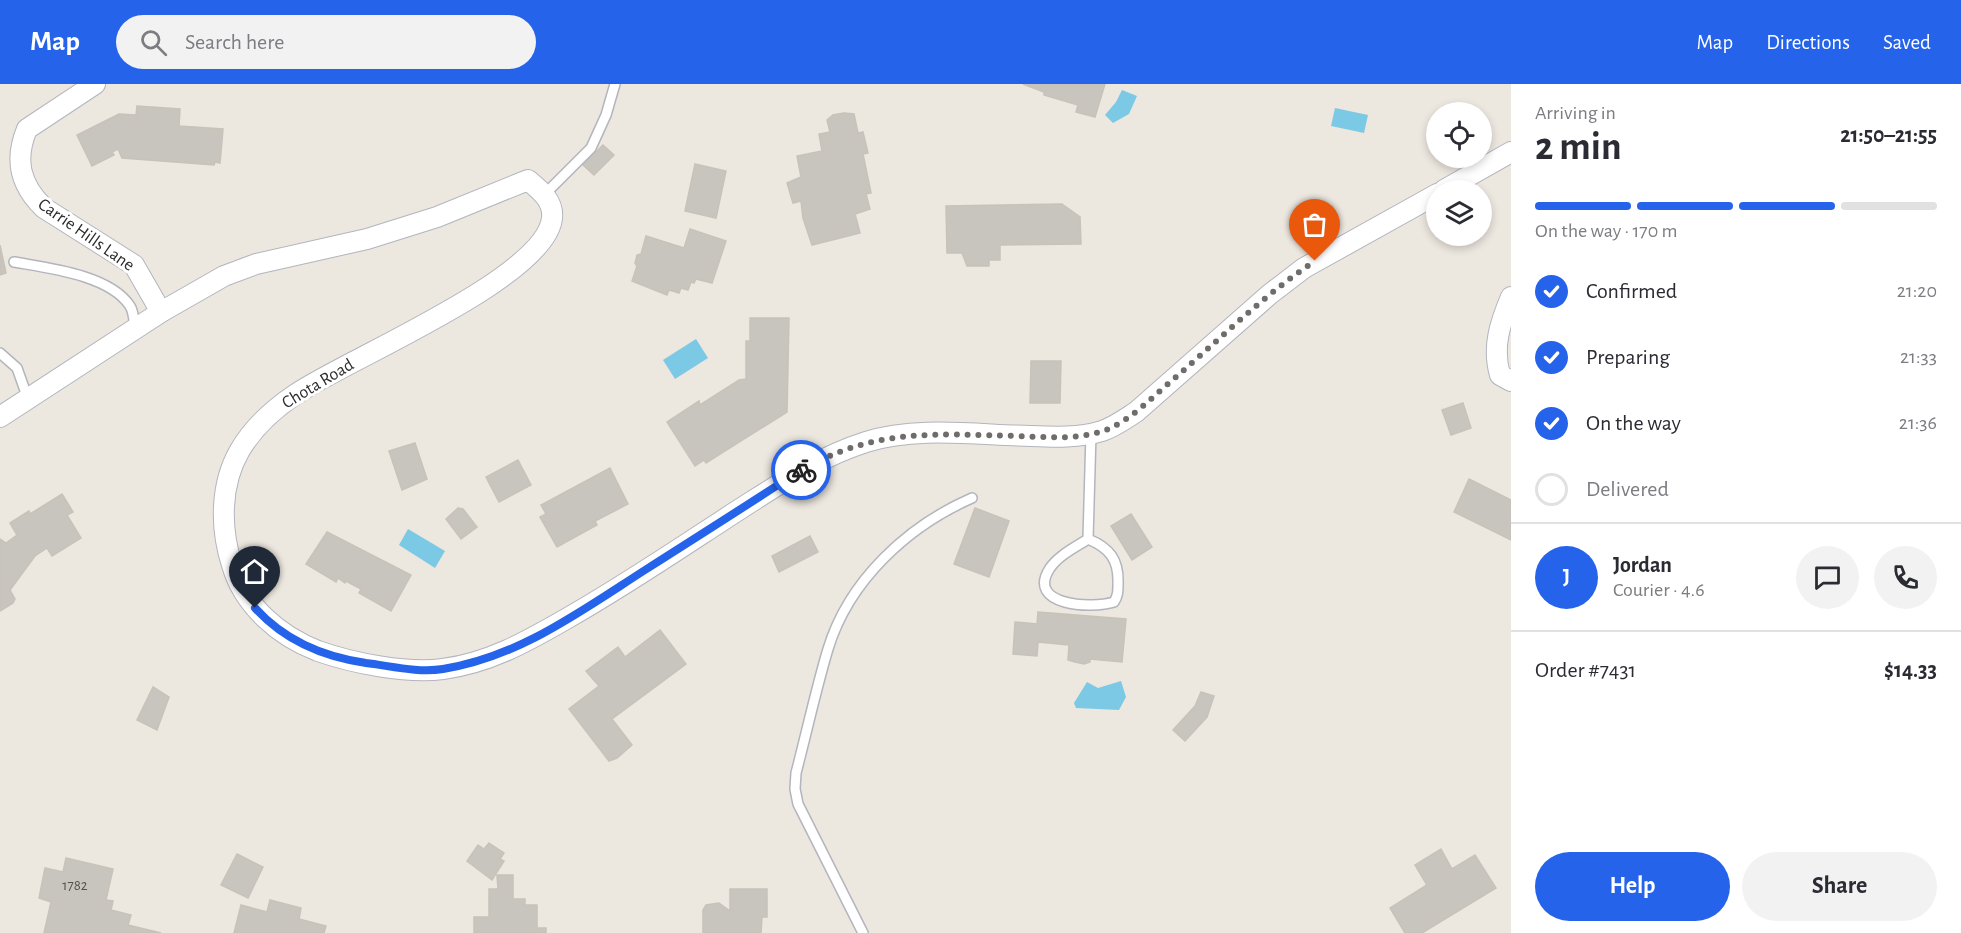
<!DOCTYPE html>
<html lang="en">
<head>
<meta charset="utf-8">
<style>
  :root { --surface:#fff; --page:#f2f2f3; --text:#2b2b33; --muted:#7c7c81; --line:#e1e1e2; --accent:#2563eb }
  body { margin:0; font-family:"Alegreya Sans",sans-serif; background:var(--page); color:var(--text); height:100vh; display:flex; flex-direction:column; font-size:22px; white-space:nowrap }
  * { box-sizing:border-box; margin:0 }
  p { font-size:20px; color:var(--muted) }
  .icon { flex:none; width:33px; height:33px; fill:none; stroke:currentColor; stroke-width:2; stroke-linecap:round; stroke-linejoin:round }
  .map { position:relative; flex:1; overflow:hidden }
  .side { display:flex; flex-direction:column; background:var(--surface); width:450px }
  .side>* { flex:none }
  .controls { position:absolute; left:1426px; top:18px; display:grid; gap:12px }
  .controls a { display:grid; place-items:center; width:66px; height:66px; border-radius:50%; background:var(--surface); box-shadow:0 3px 9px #0003; font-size:30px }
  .pin { position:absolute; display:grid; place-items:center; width:51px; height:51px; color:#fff; margin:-62px -26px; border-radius:50% 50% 50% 0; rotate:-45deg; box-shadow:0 0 6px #0007 }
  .pin .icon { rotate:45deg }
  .courier { position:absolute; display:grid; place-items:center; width:60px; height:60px; margin:-30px; border:4px solid #2563eb; border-radius:50%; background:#fff; color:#222; box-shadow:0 2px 8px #0007 }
  .headline em { font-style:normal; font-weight:700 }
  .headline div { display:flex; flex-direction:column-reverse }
  .headline { display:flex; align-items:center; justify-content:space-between; height:102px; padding:0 24px }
  h1 { font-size:39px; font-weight:700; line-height:45px }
  .bar { display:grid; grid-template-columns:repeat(4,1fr); gap:9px 6px; align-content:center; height:72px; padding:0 24px }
  .bar i { height:8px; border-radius:4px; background:var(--line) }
  .bar .current { background:var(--accent) }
  .bar p { grid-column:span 4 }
  .line { display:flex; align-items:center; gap:15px; padding:0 24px; border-top:2px solid var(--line) }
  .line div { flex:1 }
  .round { display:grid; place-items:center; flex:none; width:63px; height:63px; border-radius:32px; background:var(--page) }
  ol { padding:0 24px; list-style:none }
  li { display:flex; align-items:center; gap:18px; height:66px }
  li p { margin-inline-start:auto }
  li .icon { padding:6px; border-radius:50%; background:var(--accent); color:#fff; stroke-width:4 }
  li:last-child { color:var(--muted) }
  li i { width:33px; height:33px; border:3px solid var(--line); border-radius:50% }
  .button { display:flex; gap:12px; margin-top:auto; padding:12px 24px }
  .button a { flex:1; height:69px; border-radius:36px; background:var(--accent); color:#fff; font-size:24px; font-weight:700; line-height:69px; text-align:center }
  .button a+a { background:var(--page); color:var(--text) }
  header { display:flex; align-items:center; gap:36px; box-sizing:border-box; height:84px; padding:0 30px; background:var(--accent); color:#fff }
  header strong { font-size:28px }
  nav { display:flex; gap:33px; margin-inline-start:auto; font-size:21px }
  .search { width:420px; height:54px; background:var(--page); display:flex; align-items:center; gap:15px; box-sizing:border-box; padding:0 21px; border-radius:33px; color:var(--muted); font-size:22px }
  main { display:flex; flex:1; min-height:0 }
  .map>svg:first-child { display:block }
  .water { fill:#7cc9e5 }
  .building { fill:#c8c5be; stroke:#c8c2b9; stroke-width:1.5 }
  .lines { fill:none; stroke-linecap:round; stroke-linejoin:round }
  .lane-casing { stroke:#b3b5be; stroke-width:12 }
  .street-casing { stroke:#b3b5be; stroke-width:22 }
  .lane { stroke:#fff; stroke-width:9 }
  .street { stroke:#fff; stroke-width:20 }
  .done { stroke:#6f6d6b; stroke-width:6; stroke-dasharray:0 10.8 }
  .route { stroke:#2563eb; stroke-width:8 }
  .labels { text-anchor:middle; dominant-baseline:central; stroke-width:6; stroke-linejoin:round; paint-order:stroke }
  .number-label { font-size:15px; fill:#535250 }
  .street-label { font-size:18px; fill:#2c2c2c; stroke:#fff }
</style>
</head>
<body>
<header>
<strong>Map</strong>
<div class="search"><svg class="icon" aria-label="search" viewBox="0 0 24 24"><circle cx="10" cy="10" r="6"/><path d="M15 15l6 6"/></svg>Search here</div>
<nav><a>Map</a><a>Directions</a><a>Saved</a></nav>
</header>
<main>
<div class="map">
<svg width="1511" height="849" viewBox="0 0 1511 849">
  <rect width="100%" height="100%" fill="#ece7df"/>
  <g class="water">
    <path d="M 1122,6 L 1137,12 L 1129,30 L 1113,39 L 1105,31 L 1116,18 Z"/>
    <path d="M 1335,24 L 1368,31 L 1364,49 L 1331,42 Z"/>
    <path d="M 696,255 L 708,274 L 675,295 L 663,276 Z"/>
    <path d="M 408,445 L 445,467 L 435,484 L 399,461 Z"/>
    <path d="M 1121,597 L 1126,613 L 1119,626 L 1076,624 L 1074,619 L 1087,598 L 1098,604 Z"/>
  </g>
  <g class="building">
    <path d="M 1023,0 L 1105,0 L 1095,33 L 1076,28 L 1078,21 L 1044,11 L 1044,8 Z"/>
    <path d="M 137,22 L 180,25 L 179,42 L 223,45 L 220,79 L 215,78 L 214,81 L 122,74 L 118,65 L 112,68 L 114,71 L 92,82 L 77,51 L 119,30 L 136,31 Z"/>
    <path d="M 844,29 L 854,30 L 858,49 L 863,48 L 868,69 L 863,70 L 871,109 L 866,110 L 870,125 L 855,130 L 860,149 L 812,161 L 803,134 L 801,117 L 793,119 L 787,99 L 801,93 L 797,72 L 822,67 L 819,50 L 830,48 L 827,36 L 833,31 Z"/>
    <path d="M 603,61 L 614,71 L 594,91 L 583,81 Z"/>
    <path d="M 695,80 L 726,87 L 716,134 L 685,127 Z"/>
    <path d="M 1062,120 L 1080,133 L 1081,160 L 1000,161 L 1000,176 L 989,176 L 989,182 L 967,182 L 962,169 L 947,169 L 946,122 Z"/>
    <path d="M 690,145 L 726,157 L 712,199 L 696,195 L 694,199 L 691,198 L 688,206 L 681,204 L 679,209 L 669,206 L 667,211 L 632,197 L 637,182 L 635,179 L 637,171 L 641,170 L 646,152 L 684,164 Z"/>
    <path d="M 0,161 L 6,189 L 0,191 Z"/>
    <path d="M 750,234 L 789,234 L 787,328 L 706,379 L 704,376 L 695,382 L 667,338 L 699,317 L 700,321 L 739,296 L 746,295 L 746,257 L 750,257 Z"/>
    <path d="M 1031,277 L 1061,277 L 1060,319 L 1030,319 Z"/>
    <path d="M 1463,319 L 1471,344 L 1451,351 L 1442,326 Z"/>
    <path d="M 415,359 L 427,395 L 402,406 L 389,367 Z"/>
    <path d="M 518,376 L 531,401 L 499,418 L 486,393 Z"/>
    <path d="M 610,384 L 628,420 L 595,437 L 597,441 L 557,463 L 540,433 L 546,430 L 541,421 Z"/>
    <path d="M 1469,395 L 1511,416 L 1511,456 L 1454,428 Z"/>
    <path d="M 62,410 L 73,428 L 67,431 L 81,454 L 52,472 L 47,464 L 35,472 L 10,506 L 15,515 L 13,519 L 0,527 L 0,455 L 6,459 L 17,451 L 10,439 L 29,427 L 30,430 Z"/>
    <path d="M 458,424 L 463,425 L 477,443 L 461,455 L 446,435 Z"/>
    <path d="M 975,424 L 1009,437 L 989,493 L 954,480 Z"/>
    <path d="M 1131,430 L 1152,463 L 1132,476 L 1111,442 Z"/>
    <path d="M 327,448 L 411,491 L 391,527 L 359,509 L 361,505 L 346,497 L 345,499 L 338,494 L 336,498 L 306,480 Z"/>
    <path d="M 810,452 L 818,468 L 779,488 L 772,472 Z"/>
    <path d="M 1038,528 L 1126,535 L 1122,578 L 1090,575 L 1090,578 L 1084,580 L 1075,578 L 1068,576 L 1069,561 L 1038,558 L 1037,572 L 1013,570 L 1015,538 L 1037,540 Z"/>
    <path d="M 660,546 L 686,580 L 612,635 L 632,661 L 617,674 L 609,677 L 569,625 L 599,602 L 586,587 L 618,563 L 625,573 Z"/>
    <path d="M 153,603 L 169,613 L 157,646 L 137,636 Z"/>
    <path d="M 1201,608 L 1214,612 L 1207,633 L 1185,657 L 1173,646 L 1195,622 Z"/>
    <path d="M 489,759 L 504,769 L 500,775 L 504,777 L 492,796 L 467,777 L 478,761 L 484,765 Z"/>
    <path d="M 1441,765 L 1452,785 L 1475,771 L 1496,804 L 1422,849 L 1405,849 L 1390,824 L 1427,801 L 1415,781 Z"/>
    <path d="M 237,770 L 263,783 L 248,814 L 221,801 Z"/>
    <path d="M 66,774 L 113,785 L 106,816 L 113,817 L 111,826 L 131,831 L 128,841 L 161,849 L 44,849 L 51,818 L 39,814 L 45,784 L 63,788 Z"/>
    <path d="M 497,791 L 513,791 L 513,815 L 525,815 L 525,821 L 537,821 L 537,844 L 546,844 L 546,849 L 474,849 L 474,833 L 489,833 L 489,805 L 498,805 Z"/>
    <path d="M 730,805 L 767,805 L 767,833 L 762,833 L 761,849 L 703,849 L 703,826 L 706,821 L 719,819 L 730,827 Z"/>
    <path d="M 270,816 L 301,824 L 299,835 L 326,842 L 324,849 L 234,849 L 241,821 L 267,828 Z"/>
  </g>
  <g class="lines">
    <g class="lane-casing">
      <g id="lane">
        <path d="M 545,110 L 591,64 L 606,31 L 615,0"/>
        <path d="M 14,178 C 48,184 110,191 130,222 C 134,228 134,238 135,245"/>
        <path d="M 0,269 L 17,284 L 28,315"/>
        <path d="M 1088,455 C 1076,463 1059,471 1050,484 C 1025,522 1092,525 1114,518 C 1118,512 1118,507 1118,500 C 1119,476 1110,464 1088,455 L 1091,349"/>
        <path d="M 863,849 L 798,720 L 795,705 L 796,689 C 807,647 816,605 828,565 C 849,496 908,442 972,414"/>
      </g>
    </g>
    <g class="street-casing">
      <g id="street">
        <path d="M 95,0 L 27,45 C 14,76 20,101 44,124 L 134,181 L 161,228"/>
        <path d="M 1444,106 L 1511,68"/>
        <path d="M 1511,213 C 1500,239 1492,263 1500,291 L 1511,297"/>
        <path d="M 0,333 L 161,228 L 224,192 L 256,180 L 367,155 L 437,133 L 528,96 C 540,106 554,117 552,134 C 546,194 347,275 296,310 C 275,324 253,344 240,366 C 220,400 220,444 232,481 C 244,522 279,552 318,567 C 352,579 407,590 443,585 C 489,579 526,558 566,535 C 626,501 683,462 740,425 C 781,399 819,373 866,358 C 917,342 977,351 1031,352 C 1055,353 1079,354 1102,347 C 1114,343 1125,335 1136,328 L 1270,210 L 1304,184 L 1437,110"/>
      </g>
    </g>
    <use href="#lane" class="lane"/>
    <use href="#street" class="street"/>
  </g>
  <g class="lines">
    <path class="done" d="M 801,386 C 876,344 935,350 1017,352 C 1046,353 1076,356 1103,347 C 1131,337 1153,312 1176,293 C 1221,254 1265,210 1315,177"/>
    <path class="route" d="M 255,524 C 284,556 324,573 366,579 C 391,582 418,589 443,585 C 519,573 581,527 645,486 C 697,453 749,420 801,386"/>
  </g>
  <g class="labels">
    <g class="number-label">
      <text x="75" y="801">1782</text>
    </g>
    <g class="street-label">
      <text transform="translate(86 151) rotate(35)">Carrie Hills Lane</text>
      <text transform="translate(318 300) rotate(-31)">Chota Road</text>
    </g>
  </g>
</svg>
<div class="controls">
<a><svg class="icon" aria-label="locate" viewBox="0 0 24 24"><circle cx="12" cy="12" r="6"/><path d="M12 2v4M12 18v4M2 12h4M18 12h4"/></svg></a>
<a><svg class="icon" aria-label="layers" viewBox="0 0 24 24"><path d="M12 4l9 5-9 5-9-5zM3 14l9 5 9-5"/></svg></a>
</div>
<div class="pin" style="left:1315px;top:177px;background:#ea580c"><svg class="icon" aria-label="bag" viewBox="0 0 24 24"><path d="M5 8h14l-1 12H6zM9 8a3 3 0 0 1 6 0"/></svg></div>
<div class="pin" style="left:255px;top:524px;background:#1f2937"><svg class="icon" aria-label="home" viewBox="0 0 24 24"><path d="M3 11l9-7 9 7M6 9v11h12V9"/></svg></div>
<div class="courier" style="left:801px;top:386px"><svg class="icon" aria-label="bike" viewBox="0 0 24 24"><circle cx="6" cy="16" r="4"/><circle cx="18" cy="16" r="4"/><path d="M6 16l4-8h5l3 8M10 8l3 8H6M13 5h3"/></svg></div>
</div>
<section class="side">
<div class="headline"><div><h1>2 min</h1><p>Arriving in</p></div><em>21:50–21:55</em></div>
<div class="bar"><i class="current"></i><i class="current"></i><i class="current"></i><i></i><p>On the way · 170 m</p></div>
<ol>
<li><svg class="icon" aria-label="check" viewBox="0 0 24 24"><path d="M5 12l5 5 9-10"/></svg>Confirmed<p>21:20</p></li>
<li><svg class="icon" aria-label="check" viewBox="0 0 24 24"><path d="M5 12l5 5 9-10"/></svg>Preparing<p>21:33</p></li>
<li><svg class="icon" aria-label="check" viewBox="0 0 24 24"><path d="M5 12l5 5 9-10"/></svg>On the way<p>21:36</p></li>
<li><i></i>Delivered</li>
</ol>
<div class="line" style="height:108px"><b class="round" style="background:var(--accent);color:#fff">J</b><div><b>Jordan</b><p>Courier · 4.6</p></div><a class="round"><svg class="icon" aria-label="chat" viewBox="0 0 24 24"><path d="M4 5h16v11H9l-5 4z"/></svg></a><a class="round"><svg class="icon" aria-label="phone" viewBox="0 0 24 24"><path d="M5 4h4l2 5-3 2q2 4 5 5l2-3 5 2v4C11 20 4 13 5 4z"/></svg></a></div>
<div class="line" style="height:78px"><div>Order #7431</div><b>$14.33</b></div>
<div class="button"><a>Help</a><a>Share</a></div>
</section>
</main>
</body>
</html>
